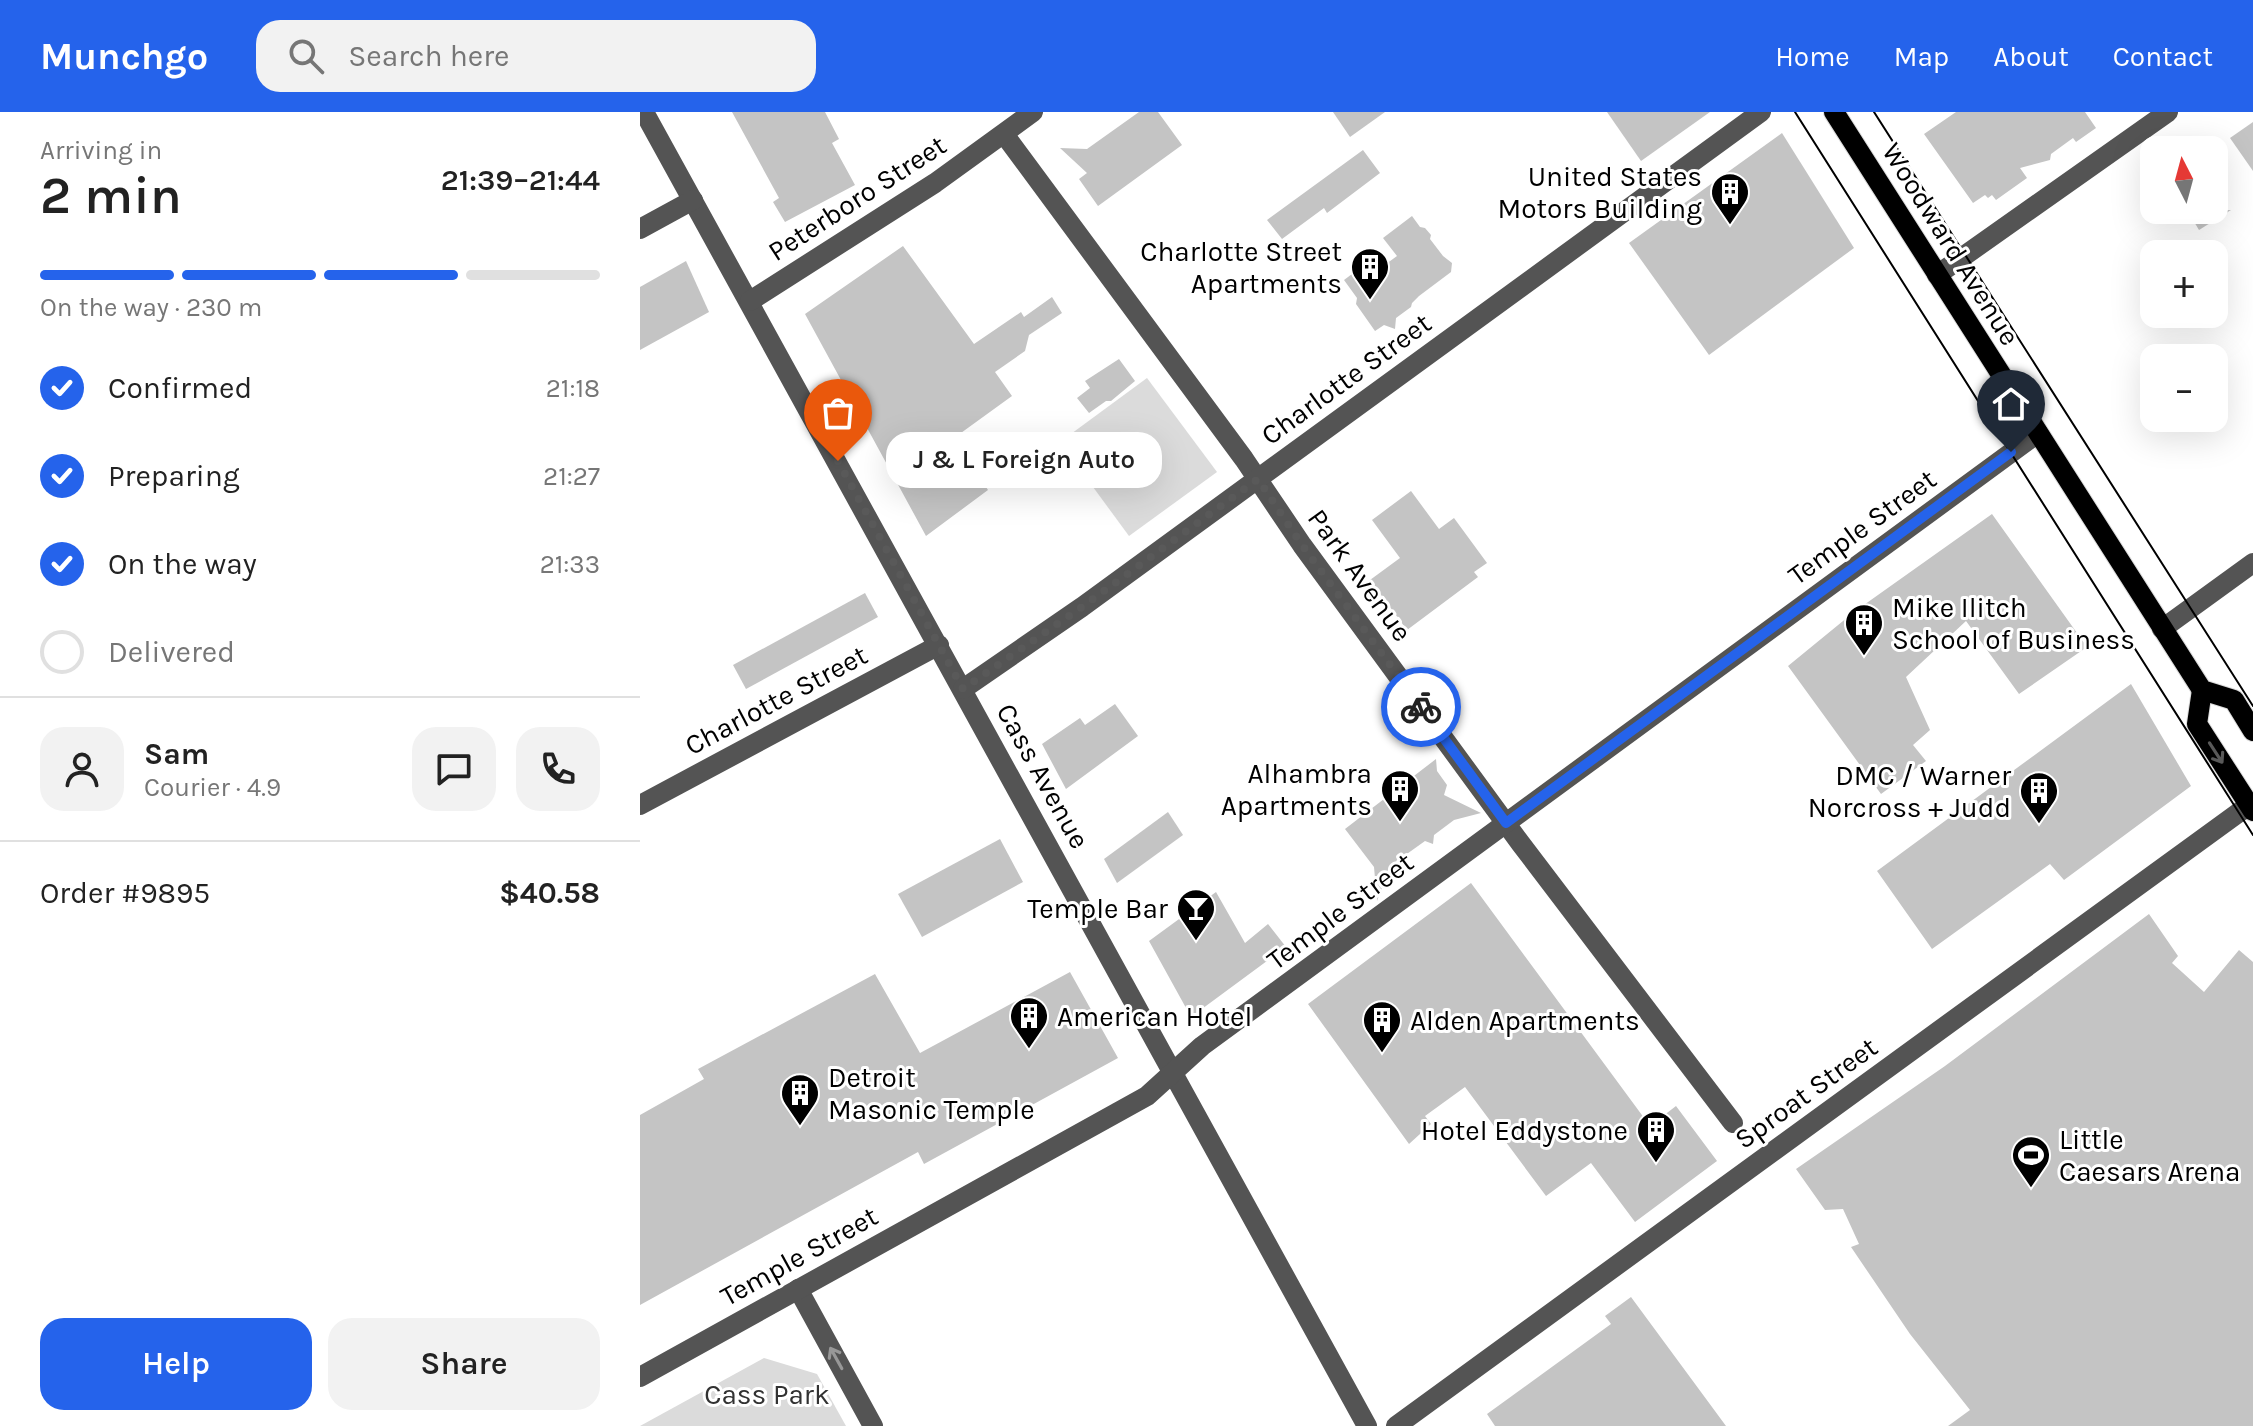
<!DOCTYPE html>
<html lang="en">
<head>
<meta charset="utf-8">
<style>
  :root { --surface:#fff; --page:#f2f2f2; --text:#222; --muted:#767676; --line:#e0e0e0; --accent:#2563eb }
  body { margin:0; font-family:Karla,sans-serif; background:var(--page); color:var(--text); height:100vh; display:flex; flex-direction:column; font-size:30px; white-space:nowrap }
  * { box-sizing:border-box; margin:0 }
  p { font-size:26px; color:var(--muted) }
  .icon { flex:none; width:44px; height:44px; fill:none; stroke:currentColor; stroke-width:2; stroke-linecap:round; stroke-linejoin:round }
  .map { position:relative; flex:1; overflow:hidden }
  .panel { display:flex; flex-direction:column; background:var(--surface); width:640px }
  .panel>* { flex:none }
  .needle { width:52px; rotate:354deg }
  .buttons { position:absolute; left:1500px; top:24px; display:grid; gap:16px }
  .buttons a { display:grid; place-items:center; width:88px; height:88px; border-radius:16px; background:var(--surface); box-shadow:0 8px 32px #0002; font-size:40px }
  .pin { position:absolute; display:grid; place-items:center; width:68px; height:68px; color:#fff; margin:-82px -34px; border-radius:50% 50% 50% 0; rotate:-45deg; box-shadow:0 0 8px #0007 }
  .pin .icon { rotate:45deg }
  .courier { position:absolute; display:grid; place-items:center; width:80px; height:80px; margin:-40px; border:6px solid #2563eb; border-radius:50%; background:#fff; color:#222; box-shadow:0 2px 10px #0007 }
  .bubble { position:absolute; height:56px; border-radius:24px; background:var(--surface); box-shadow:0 8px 32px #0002; font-size:26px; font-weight:600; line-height:56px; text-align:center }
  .overview em { font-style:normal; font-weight:600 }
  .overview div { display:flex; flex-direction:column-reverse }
  .overview { display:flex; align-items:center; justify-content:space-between; height:136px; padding:0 40px }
  h1 { font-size:52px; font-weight:600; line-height:60px }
  .bar { display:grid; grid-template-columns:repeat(4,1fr); gap:12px 8px; align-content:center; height:96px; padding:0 40px }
  .bar i { height:10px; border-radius:6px; background:var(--line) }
  .bar .active { background:var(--accent) }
  .bar p { grid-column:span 4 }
  .line { display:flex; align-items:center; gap:20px; padding:0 40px; border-top:2px solid var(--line) }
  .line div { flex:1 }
  .round { display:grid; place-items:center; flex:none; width:84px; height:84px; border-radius:24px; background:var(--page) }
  ol { padding:0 40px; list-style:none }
  li { display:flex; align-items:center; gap:24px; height:88px }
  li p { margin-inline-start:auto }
  li .icon { padding:8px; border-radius:50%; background:var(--accent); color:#fff; stroke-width:4 }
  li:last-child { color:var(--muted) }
  li i { width:44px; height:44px; border:4px solid var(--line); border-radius:50% }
  .primary-button { display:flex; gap:16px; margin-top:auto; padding:16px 40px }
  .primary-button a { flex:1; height:92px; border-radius:24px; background:var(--accent); color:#fff; font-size:32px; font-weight:600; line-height:92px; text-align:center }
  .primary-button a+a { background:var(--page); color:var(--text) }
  header { display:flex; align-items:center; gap:48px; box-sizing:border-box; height:112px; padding:0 40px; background:var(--accent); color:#fff }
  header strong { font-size:38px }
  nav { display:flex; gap:44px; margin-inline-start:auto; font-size:28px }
  .search { width:560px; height:72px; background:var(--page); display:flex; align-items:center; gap:20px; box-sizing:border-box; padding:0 28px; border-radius:24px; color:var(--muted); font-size:30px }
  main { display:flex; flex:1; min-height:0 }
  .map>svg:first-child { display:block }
  .green { fill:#dbdbdb }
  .building { fill:#c4c4c4 }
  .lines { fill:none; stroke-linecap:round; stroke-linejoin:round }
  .major-casing { stroke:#dbdbdb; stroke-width:22 }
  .minor { stroke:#545454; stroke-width:20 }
  .major { stroke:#000; stroke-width:20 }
  .tram { stroke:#000; stroke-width:2 }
  .oneway { stroke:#595959 }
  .oneway2 { stroke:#989898 }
  .done { stroke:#595959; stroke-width:8; stroke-dasharray:0 14.4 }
  .route { stroke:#2563eb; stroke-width:10 }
  .labels { text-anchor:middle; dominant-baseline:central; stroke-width:6; stroke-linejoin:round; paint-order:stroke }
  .poi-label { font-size:28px; fill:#000; stroke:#fff; text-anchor:end }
  .street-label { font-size:28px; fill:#000; stroke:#fff }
  .park-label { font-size:28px; fill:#323232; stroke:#fff }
</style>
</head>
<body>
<header>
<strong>Munchgo</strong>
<div class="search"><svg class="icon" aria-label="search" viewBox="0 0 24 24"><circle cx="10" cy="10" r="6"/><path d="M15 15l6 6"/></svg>Search here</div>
<nav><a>Home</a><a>Map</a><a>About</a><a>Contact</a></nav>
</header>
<main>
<section class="panel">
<div class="overview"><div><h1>2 min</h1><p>Arriving in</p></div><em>21:39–21:44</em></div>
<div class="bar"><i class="active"></i><i class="active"></i><i class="active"></i><i></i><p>On the way · 230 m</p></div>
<ol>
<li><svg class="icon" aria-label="check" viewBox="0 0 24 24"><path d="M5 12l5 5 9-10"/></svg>Confirmed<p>21:18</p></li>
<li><svg class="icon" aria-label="check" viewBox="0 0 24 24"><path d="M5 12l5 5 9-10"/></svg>Preparing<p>21:27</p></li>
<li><svg class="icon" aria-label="check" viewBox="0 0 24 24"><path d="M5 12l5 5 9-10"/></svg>On the way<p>21:33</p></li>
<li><i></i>Delivered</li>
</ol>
<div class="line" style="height:144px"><a class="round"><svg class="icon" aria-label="person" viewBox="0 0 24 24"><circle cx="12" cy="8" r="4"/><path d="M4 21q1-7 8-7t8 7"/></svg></a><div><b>Sam</b><p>Courier · 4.9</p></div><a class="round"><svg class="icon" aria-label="chat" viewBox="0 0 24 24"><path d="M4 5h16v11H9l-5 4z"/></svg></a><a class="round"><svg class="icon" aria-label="phone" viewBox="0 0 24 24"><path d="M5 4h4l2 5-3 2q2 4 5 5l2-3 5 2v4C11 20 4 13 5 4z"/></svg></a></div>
<div class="line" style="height:104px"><div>Order #9895</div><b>$40.58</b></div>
<div class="primary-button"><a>Help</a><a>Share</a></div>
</section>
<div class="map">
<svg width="1613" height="1314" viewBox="0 0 1613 1314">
  <rect width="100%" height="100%" fill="#fff"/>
  <g class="green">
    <path d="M 507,266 L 577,360 L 489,424 L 420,330 Z"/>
    <path d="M 124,1246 L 177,1262 L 206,1314 L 0,1314 Z"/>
  </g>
  <g class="building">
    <path d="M 92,0 L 185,0 L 199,27 L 192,31 L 215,73 L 145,110 L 133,90 L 139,86 Z"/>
    <path d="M 499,0 L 518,0 L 542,33 L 458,94 L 439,67 L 447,61 L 420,36 L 447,37 Z"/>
    <path d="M 693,0 L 745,0 L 710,25 Z"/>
    <path d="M 967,0 L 1070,0 L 1001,49 Z"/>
    <path d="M 1316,0 L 1445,0 L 1456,16 L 1436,30 L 1433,26 L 1411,42 L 1410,48 L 1380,56 L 1387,66 L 1356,88 L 1352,83 L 1348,86 L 1345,83 L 1333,91 L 1284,22 Z"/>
    <path d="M 1613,10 L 1613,59 L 1590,26 Z"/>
    <path d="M 1142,21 L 1214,136 L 1069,243 L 989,131 Z"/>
    <path d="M 723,38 L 740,61 L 687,101 L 684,96 L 642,127 L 627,108 Z"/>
    <path d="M 1547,98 L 1591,98 L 1559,118 Z"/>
    <path d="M 772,104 L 780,115 L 785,116 L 791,123 L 790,127 L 803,144 L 812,151 L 811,160 L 779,184 L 772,191 L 771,195 L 756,206 L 755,217 L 744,213 L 735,219 L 716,192 L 717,186 L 704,168 L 720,156 L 727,166 L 757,144 L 743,126 Z"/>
    <path d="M 263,134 L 334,232 L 381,200 L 384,205 L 412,185 L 422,201 L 389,223 L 385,239 L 355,260 L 372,284 L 314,326 L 348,378 L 286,424 L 165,202 Z"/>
    <path d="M 46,149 L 69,200 L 0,238 L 0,175 Z"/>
    <path d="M 479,247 L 495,269 L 471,289 L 466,289 L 449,301 L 437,286 L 450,276 L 445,269 Z"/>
    <path d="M 771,379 L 799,417 L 814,406 L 847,451 L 834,460 L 838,465 L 767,518 L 730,468 L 760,446 L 732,408 Z"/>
    <path d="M 1352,402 L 1447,535 L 1379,582 L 1326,509 L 1266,565 L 1290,618 L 1273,633 L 1286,649 L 1241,682 L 1148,554 L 1214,500 Z"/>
    <path d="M 225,481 L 238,505 L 106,577 L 93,553 Z"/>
    <path d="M 1491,572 L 1551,674 L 1424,768 L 1410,752 L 1292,837 L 1237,759 Z"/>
    <path d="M 475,592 L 498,624 L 426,677 L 402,632 L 440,606 L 445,613 Z"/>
    <path d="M 796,647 L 797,659 L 807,673 L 804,683 L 841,701 L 814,708 L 794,723 L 793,732 L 785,729 L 750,754 L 737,789 L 734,755 L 705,717 Z"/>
    <path d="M 528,700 L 543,723 L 477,771 L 464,747 Z"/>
    <path d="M 360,727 L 383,770 L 282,825 L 258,782 Z"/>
    <path d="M 831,771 L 1010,1014 L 1036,994 L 1077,1049 L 995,1110 L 951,1051 L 906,1084 L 825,975 L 785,1004 L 791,1012 L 769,1032 L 668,892 Z"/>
    <path d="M 576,780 L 605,831 L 628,812 L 646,835 L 551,905 L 509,829 Z"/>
    <path d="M 1509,802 L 1538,844 L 1532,851 L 1564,880 L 1599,838 L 1613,850 L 1613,1314 L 1308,1314 L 1330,1298 L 1270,1222 L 1211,1135 L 1219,1132 L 1203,1097 L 1185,1098 L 1156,1057 L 1305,954 Z"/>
    <path d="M 430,860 L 478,946 L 284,1052 L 278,1040 L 0,1193 L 0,1003 L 64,967 L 58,957 L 235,862 L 280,941 Z"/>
    <path d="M 991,1185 L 1086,1314 L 855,1314 L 847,1302 L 971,1212 L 965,1204 Z"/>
  </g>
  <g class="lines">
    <g class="major-casing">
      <g id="major">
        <path d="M 1194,0 L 1562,578 L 1594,588 L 1613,619"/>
        <path d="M 1562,578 L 1557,612 L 1613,699"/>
      </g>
    </g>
    <g class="minor">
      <path d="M 4,0 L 727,1314"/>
      <path d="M 364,22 L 604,347 L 662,433 L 881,732 L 1093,1011"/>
      <path d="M 0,117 L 53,88"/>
      <path d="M 1297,163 L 1528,0"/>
      <path d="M 110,189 L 295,71 L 393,0"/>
      <path d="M 1522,517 L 1613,451"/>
      <path d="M 323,577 L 442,495 L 1121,0"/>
      <path d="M 0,693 L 299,533"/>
      <path d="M 158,1177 L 233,1314"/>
      <path d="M 0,1265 L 507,984 L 562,934 L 1398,321"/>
      <path d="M 756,1314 L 1609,693"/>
    </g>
    <use href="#major" class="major"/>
    <g class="tram">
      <path d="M 1155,0 L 1613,723"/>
      <path d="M 1234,0 L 1613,594"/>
    </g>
  </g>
  <defs><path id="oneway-shaft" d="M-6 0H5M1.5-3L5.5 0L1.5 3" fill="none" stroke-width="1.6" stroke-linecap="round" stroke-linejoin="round" transform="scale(2)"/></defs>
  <use class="oneway" href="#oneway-shaft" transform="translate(1576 641) rotate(57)"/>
  <use class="oneway2" href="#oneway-shaft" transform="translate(196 1246) rotate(-119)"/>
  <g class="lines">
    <path class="done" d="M 198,349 L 323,577 L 442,495 L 618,367 L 662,433 L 781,595"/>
    <path class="route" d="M 781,595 L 866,711 L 1371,340"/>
  </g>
  <defs>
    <g id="building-pin" transform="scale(2)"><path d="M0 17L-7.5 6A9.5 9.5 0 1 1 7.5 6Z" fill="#000" stroke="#fff"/><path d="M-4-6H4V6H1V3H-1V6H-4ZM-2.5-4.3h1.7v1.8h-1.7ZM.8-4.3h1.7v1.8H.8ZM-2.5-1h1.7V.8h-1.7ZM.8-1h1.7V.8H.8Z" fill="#fff"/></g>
    <g id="bar-pin" transform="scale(2)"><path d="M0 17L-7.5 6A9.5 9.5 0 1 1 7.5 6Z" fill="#000" stroke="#fff"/><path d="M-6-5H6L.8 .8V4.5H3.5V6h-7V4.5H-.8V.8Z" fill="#fff"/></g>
    <g id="stadium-pin" transform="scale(2)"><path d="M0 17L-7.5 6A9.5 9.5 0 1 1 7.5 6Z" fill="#000" stroke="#fff"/><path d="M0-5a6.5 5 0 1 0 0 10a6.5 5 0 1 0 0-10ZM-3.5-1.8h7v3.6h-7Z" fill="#fff"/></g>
  </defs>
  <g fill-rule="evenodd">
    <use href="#building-pin" x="1090" y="80"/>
    <use href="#building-pin" x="730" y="155"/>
    <use href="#building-pin" x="1224" y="511"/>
    <use href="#building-pin" x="760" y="677"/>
    <use href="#building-pin" x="1399" y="679"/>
    <use href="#bar-pin" x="556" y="796"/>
    <use href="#building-pin" x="389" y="904"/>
    <use href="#building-pin" x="742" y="908"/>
    <use href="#building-pin" x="160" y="981"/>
    <use href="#building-pin" x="1016" y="1018"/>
    <use href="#stadium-pin" x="1391" y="1043"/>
  </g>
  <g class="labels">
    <g class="poi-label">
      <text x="1062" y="64">United States<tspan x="1062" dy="32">Motors Building</tspan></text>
      <text x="702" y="139">Charlotte Street<tspan x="702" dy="32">Apartments</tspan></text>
      <text x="1252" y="495" text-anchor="start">Mike Ilitch<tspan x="1252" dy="32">School of Business</tspan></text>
      <text x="732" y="661">Alhambra<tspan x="732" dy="32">Apartments</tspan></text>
      <text x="1371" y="663">DMC / Warner<tspan x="1371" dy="32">Norcross + Judd</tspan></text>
      <text x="528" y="796">Temple Bar</text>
      <text x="417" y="904" text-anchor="start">American Hotel</text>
      <text x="770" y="908" text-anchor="start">Alden Apartments</text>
      <text x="188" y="965" text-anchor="start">Detroit<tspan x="188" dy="32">Masonic Temple</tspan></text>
      <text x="988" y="1018">Hotel Eddystone</text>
      <text x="1419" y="1027" text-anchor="start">Little<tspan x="1419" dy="32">Caesars Arena</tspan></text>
    </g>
    <g class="street-label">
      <text transform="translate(217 86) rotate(-33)">Peterboro Street</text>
      <text transform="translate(1311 132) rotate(58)">Woodward Avenue</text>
      <text transform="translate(706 267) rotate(-36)">Charlotte Street</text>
      <text transform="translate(1222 415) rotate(-36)">Temple Street</text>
      <text transform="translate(720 463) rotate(54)">Park Avenue</text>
      <text transform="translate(136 588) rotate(-28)">Charlotte Street</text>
      <text transform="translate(403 664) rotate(61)">Cass Avenue</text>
      <text transform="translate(700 799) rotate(-37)">Temple Street</text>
      <text transform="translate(1166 981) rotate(-36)">Sproat Street</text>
      <text transform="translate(159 1144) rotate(-29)">Temple Street</text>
    </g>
    <g class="park-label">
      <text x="127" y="1282">Cass Park</text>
    </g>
  </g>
</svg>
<div class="buttons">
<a><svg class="needle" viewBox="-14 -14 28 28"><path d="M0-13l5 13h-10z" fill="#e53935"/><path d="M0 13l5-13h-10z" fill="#767676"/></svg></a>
<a>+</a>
<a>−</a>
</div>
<div class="pin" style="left:198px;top:349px;background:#ea580c"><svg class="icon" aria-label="bag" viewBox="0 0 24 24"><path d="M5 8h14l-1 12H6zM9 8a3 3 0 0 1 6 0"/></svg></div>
<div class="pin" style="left:1371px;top:340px;background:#1f2937"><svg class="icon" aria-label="home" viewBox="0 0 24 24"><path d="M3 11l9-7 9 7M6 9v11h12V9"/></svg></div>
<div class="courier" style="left:781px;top:595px"><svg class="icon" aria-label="bike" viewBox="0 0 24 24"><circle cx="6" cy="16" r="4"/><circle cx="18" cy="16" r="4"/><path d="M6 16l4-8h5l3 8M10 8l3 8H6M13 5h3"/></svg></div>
<div class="bubble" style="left:246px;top:320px;width:276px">J &amp; L Foreign Auto</div>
</div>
</main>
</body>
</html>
